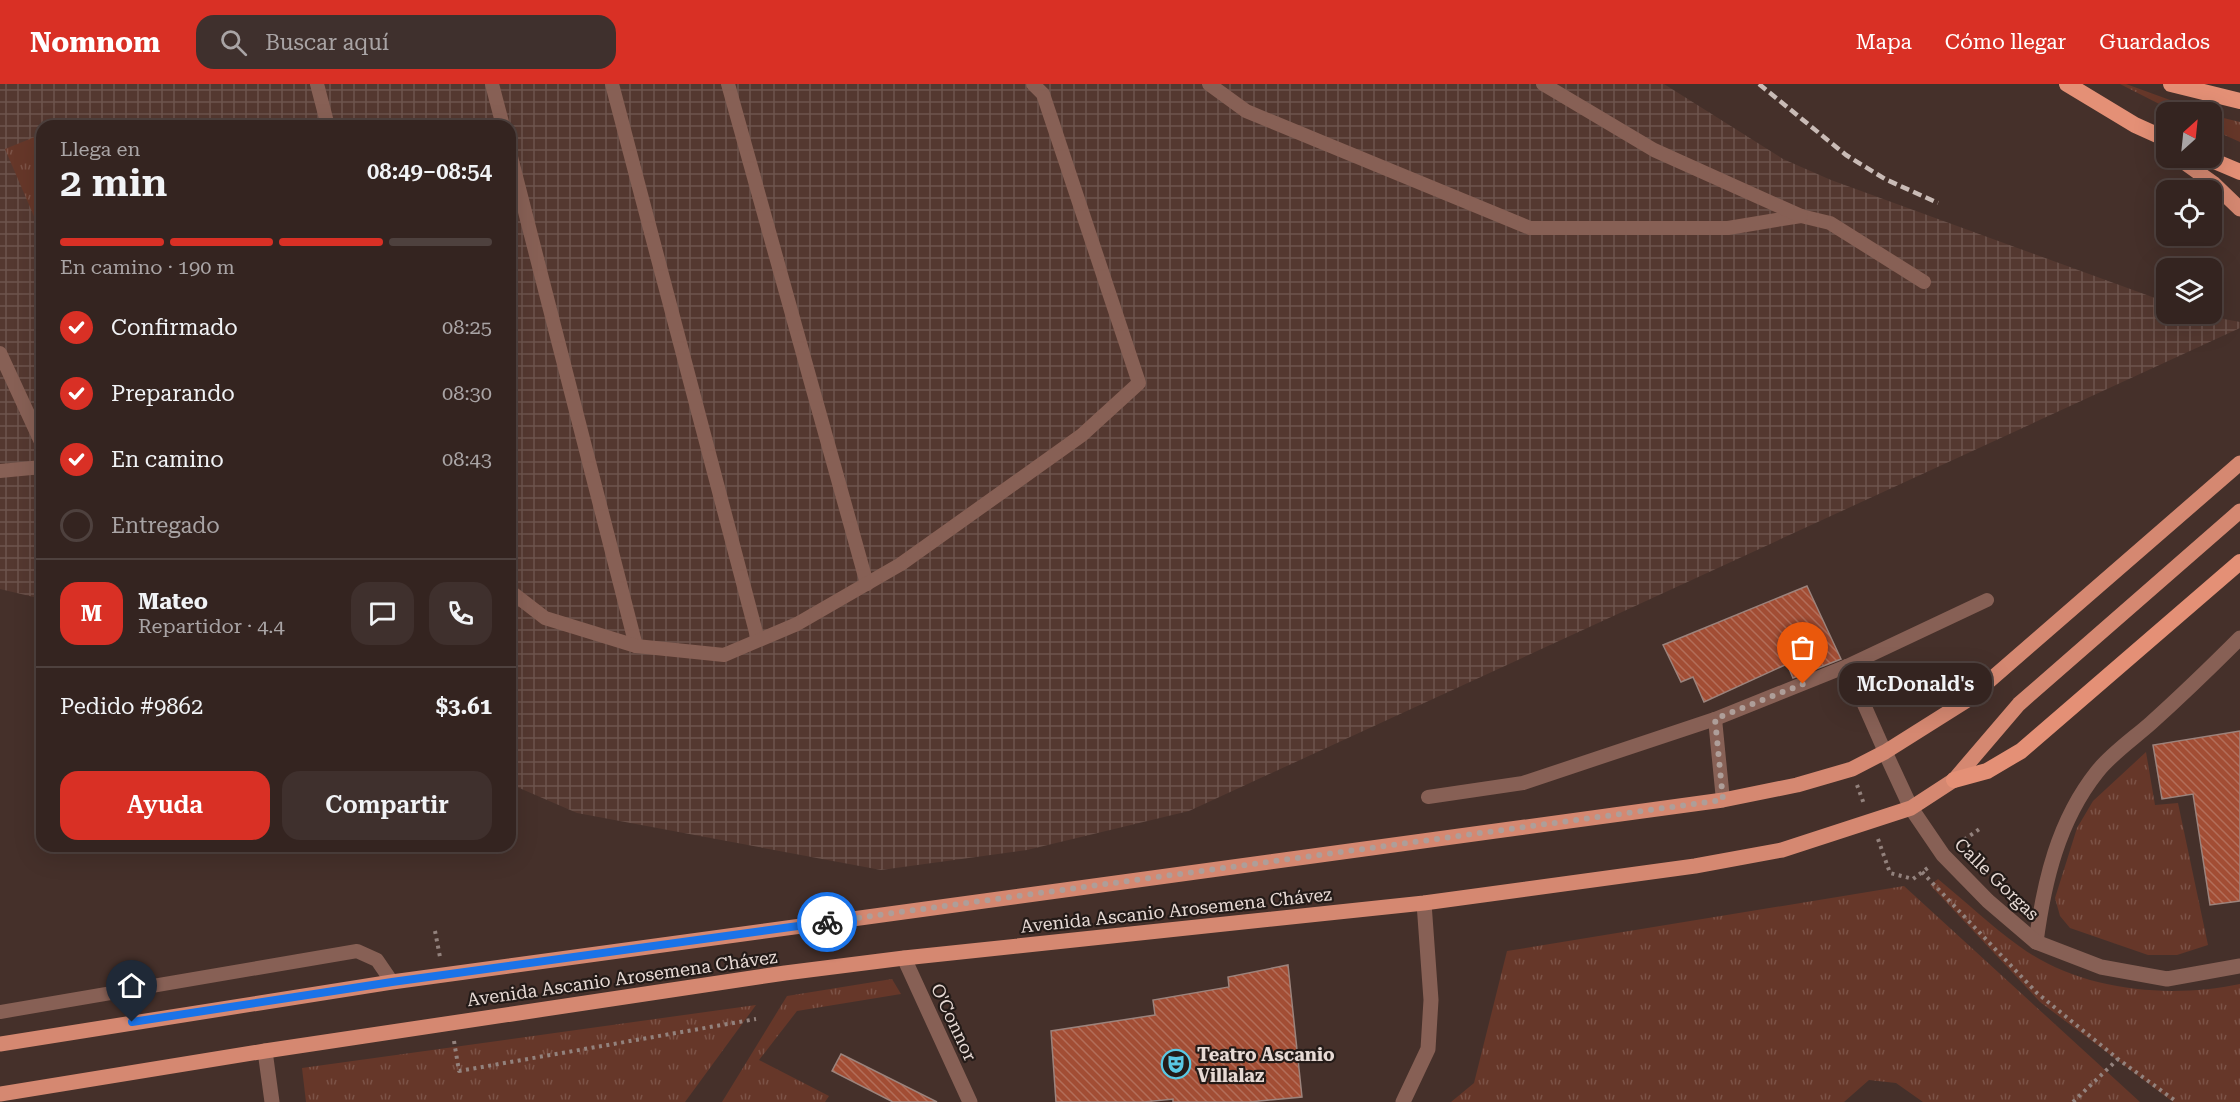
<!DOCTYPE html>
<html lang="es">
<head>
<meta charset="utf-8">
<style>
  :root { --surface:#342420; --page:#3f302d; --text:#f1f3f6; --muted:#a9a4a5; --line:#4e413e; --accent:#d93025 }
  body { margin:0; font-family:"Roboto Serif",serif; background:var(--page); color:var(--text); height:100vh; display:flex; flex-direction:column; font-size:22px; white-space:nowrap }
  * { box-sizing:border-box; margin:0 }
  p { font-size:20px; color:var(--muted) }
  .icon { flex:none; width:33px; height:33px; fill:none; stroke:currentColor; stroke-width:2; stroke-linecap:round; stroke-linejoin:round }
  .map { position:relative; flex:1; overflow:hidden }
  .drawer { position:absolute; left:36px; top:36px; width:480px; height:732px; display:flex; flex-direction:column; background:var(--surface); border-radius:18px; box-shadow:0 6px 24px #0002,0 0 0 2px var(--line) }
  .drawer>* { flex:none }
  .needle { width:39px; rotate:27deg }
  .controls { position:absolute; left:2156px; top:18px; display:grid; gap:12px }
  .controls a { display:grid; place-items:center; width:66px; height:66px; border-radius:12px; background:var(--surface); box-shadow:0 6px 24px #0002,0 0 0 2px var(--line); font-size:30px }
  .pin { position:absolute; display:grid; place-items:center; width:51px; height:51px; color:#fff; margin:-62px -26px; border-radius:50% 50% 50% 0; rotate:-45deg; box-shadow:0 0 6px #0007 }
  .pin .icon { rotate:45deg }
  .courier { position:absolute; display:grid; place-items:center; width:60px; height:60px; margin:-30px; border:4px solid #1a73e8; border-radius:50%; background:#fff; color:#222; box-shadow:0 2px 8px #0007 }
  .bubble { position:absolute; height:42px; border-radius:18px; background:var(--surface); box-shadow:0 6px 24px #0002,0 0 0 2px var(--line); font-size:20px; font-weight:600; line-height:42px; text-align:center }
  .head em { font-style:normal; font-weight:600 }
  .head div { display:flex; flex-direction:column-reverse }
  .head { display:flex; align-items:center; justify-content:space-between; height:102px; padding:0 24px }
  h1 { font-size:39px; font-weight:600; line-height:45px }
  .bar { display:grid; grid-template-columns:repeat(4,1fr); gap:9px 6px; align-content:center; height:72px; padding:0 24px }
  .bar i { height:8px; border-radius:4px; background:var(--line) }
  .bar .active { background:var(--accent) }
  .bar p { grid-column:span 4 }
  .line { display:flex; align-items:center; gap:15px; padding:0 24px; border-top:2px solid var(--line) }
  .line div { flex:1 }
  .round { display:grid; place-items:center; flex:none; width:63px; height:63px; border-radius:18px; background:var(--page) }
  ol { padding:0 24px; list-style:none }
  li { display:flex; align-items:center; gap:18px; height:66px }
  li p { margin-inline-start:auto }
  li .icon { padding:6px; border-radius:50%; background:var(--accent); color:#fff; stroke-width:4 }
  li:last-child { color:var(--muted) }
  li i { width:33px; height:33px; border:3px solid var(--line); border-radius:50% }
  .button { display:flex; gap:12px; margin-top:auto; padding:12px 24px }
  .button a { flex:1; height:69px; border-radius:18px; background:var(--accent); color:#fff; font-size:24px; font-weight:600; line-height:69px; text-align:center }
  .button a+a { background:var(--page); color:var(--text) }
  header { display:flex; align-items:center; gap:36px; box-sizing:border-box; height:84px; padding:0 30px; background:var(--accent); color:#fff }
  header strong { font-size:28px }
  nav { display:flex; gap:33px; margin-inline-start:auto; font-size:21px }
  .search { width:420px; height:54px; background:var(--page); display:flex; align-items:center; gap:15px; box-sizing:border-box; padding:0 21px; border-radius:18px; color:var(--muted); font-size:22px }
  .map>svg:first-child { display:block }
  .industrial { fill:url(#industrial-grid) }
  .grass { fill:url(#grass-tufts) }
  .building { fill:url(#building-back-hatch); stroke:#9c837c; stroke-width:1.5 }
  .lines { fill:none; stroke-linecap:round; stroke-linejoin:round }
  .path { stroke:#93827d; stroke-width:4; stroke-dasharray:3 4.5; stroke-linecap:butt }
  .service { stroke:#876055; stroke-width:14 }
  .minor { stroke:#876055; stroke-width:15 }
  .tertiary { stroke:#876055; stroke-width:15 }
  .primary { stroke:#d58871; stroke-width:15 }
  .trunk { stroke:#e49076; stroke-width:16 }
  .rail { stroke:#c9bbb6; stroke-width:4.5; stroke-dasharray:9 4.5; stroke-linecap:butt }
  .done { stroke:#ae9e99; stroke-width:6; stroke-dasharray:0 10.8 }
  .route { stroke:#1a73e8; stroke-width:8 }
  .labels { text-anchor:middle; dominant-baseline:central; stroke-width:4.5; stroke-linejoin:round; paint-order:stroke }
  .street-label { font-size:18px; fill:#e7dad5; stroke:#241b18 }
  .poi-label { font-size:18px; font-weight:bold; fill:#e7dad5; stroke:#241b18; text-anchor:start }
</style>
</head>
<body>
<header>
<strong>Nomnom</strong>
<div class="search"><svg class="icon" aria-label="search" viewBox="0 0 24 24"><circle cx="10" cy="10" r="6"/><path d="M15 15l6 6"/></svg>Buscar aquí</div>
<nav><a>Mapa</a><a>Cómo llegar</a><a>Guardados</a></nav>
</header>
<div class="map">
<svg width="2240" height="1018" viewBox="0 0 2240 1018">
  <defs>
    <pattern id="industrial-grid" width="8" height="8" patternUnits="userSpaceOnUse" patternTransform="scale(1.5)"><rect width="8" height="8" fill="#543830"/><path d="M0 4h8M4 0v8" fill="none" stroke="#6d544d"/></pattern>
    <pattern id="grass-tufts" width="24" height="20" patternUnits="userSpaceOnUse" patternTransform="scale(1.5)"><rect width="24" height="20" fill="#663729"/><path d="M3 7l-1-3M5 7V3M7 7l1-3M15 17l-1-3M17 17v-4M19 17l1-3" fill="none" stroke="#7c5347"/></pattern>
    <pattern id="building-back-hatch" width="6" height="6" patternUnits="userSpaceOnUse" patternTransform="scale(1.5)"><rect width="6" height="6" fill="#a24d34"/><path d="M-1 5l2 2M0 0l6 6M5-1l2 2" fill="none" stroke="#b36e5a"/></pattern>
  </defs>
  <rect width="100%" height="100%" fill="#45302a"/>
  <path class="industrial" d="M 0,0 L 1664,0 L 1783,75 L 1831,96 L 2166,218 L 2166,230 L 2197,230 L 2240,238 L 2240,244 L 1189,727 L 1027,766 L 881,786 L 577,729 L 510,700 L 510,42 L 42,42 L 42,515 L 0,505 Z"/>
  <g class="grass">
    <path d="M 2120,0 L 2126,0 L 2203,28 L 2175,28 Z"/>
    <path d="M 2211,31 L 2240,38 L 2240,58 L 2211,45 Z"/>
    <path d="M 42,50 L 42,151 L 5,65 Z"/>
    <path d="M 2146,668 L 2155,721 L 2178,719 L 2208,861 L 2177,871 L 2148,871 L 2070,844 L 2060,832 L 2055,814 L 2077,744 L 2093,717 Z"/>
    <path d="M 1938,795 C 1965,817 1991,842 2019,862 C 2080,907 2168,915 2240,900 L 2240,1018 L 2173,1018 L 2040,918 L 1930,801 Z"/>
    <path d="M 1904,802 L 2140,1018 L 1923,1018 L 1896,999 L 1869,996 L 1844,1018 L 1451,1018 L 1474,999 L 1507,867 Z"/>
    <path d="M 892,895 L 901,910 L 797,927 L 759,976 L 829,1012 L 825,1018 L 722,1018 L 787,912 Z"/>
    <path d="M 756,921 L 685,1018 L 306,1018 L 302,984 Z"/>
  </g>
  <g class="building">
    <path d="M 1807,502 L 1841,575 L 1793,594 L 1787,580 L 1704,618 L 1693,593 L 1681,598 L 1663,561 Z"/>
    <path d="M 2240,647 L 2240,817 L 2210,821 L 2193,710 L 2162,715 L 2153,661 Z"/>
    <path d="M 1288,881 L 1302,1013 L 1249,1018 L 1173,1018 L 1173,1015 L 1144,1018 L 1056,1018 L 1051,947 L 1155,931 L 1153,916 L 1229,903 L 1228,893 Z"/>
    <path d="M 841,970 L 937,1018 L 893,1018 L 832,987 Z"/>
  </g>
  <g class="lines">
    <g class="path">
      <path d="M 1857,701 L 1864,720"/>
      <path d="M 1878,755 L 1890,789 L 1913,795 L 1929,783"/>
      <path d="M 1958,760 L 1981,744"/>
      <path d="M 1922,788 L 2037,909 L 2118,975 L 2177,1018"/>
      <path d="M 435,847 L 440,873"/>
      <path d="M 454,957 L 459,987 L 756,935"/>
      <path d="M 2073,1018 L 2118,975"/>
    </g>
    <g class="service">
      <path d="M 317,0 L 328,42"/>
      <path d="M 492,0 L 503,42"/>
      <path d="M 612,0 L 758,556"/>
      <path d="M 728,0 L 867,500"/>
      <path d="M 1209,0 L 1246,27 L 1530,144 L 1728,144 L 1801,132 L 1830,139 L 1924,198"/>
      <path d="M 1543,0 L 1654,66 L 1801,132"/>
      <path d="M 510,69 L 636,562"/>
      <path d="M 0,269 L 42,360"/>
      <path d="M 0,387 L 42,383"/>
      <path d="M 510,507 L 545,534 L 636,562 L 724,571 L 797,540 L 901,480 L 1082,351 L 1139,299 L 1043,10 L 1033,0"/>
      <path d="M 1847,582 L 1885,668"/>
      <path d="M 1715,635 L 1723,716"/>
      <path d="M 1428,713 L 1523,699 L 1715,635 L 1847,582 L 1987,516"/>
      <path d="M 0,928 L 357,867 L 377,876 L 392,898"/>
    </g>
    <g class="minor">
      <path d="M 2036,858 C 2044,798 2058,737 2097,688 C 2111,670 2133,655 2151,639 C 2181,612 2211,583 2240,554"/>
      <path d="M 904,874 L 970,1018"/>
      <path d="M 265,967 L 272,1018"/>
      <path d="M 1403,1018 L 1428,965 L 1431,916 L 1424,819"/>
    </g>
    <path class="tertiary" d="M 1885,668 L 1911,724 L 1943,771 L 1988,817 L 2036,858 L 2101,883 L 2167,895 L 2240,882"/>
    <g class="primary">
      <path d="M 2178,74 L 2213,99 L 2240,125"/>
      <path d="M 0,960 L 392,898 L 1723,716 L 1797,701 L 1852,685 L 1885,668 L 1966,617 L 2240,379"/>
      <path d="M 0,1010 L 265,967 L 785,889 L 904,874 L 1424,819 L 1695,782 L 1782,766 L 1911,724 L 1954,696 L 2019,620 L 2240,427"/>
    </g>
    <g class="trunk">
      <path d="M 2067,0 L 2135,41 L 2166,55"/>
      <path d="M 2171,0 L 2240,17"/>
      <path d="M 2207,74 L 2240,88"/>
      <path d="M 1954,696 L 1987,687 L 2021,667 L 2240,478"/>
    </g>
    <path class="rail" d="M 1759,0 L 1846,71 L 1885,95 L 1938,119"/>
  </g>
  <g class="lines">
    <path class="done" d="M 827,838 L 1723,716 L 1715,635 L 1803,600"/>
    <path class="route" d="M 132,938 L 392,898 L 827,838"/>
  </g>
  <defs>
    <g id="theatre-ring" transform="scale(1.5)"><circle r="9.5" fill="#241b18" stroke="#59c8e4" stroke-width="1.5"/><path d="M-5-5.5Q0-4 5-5.5V0Q5 5 0 6Q-5 5-5 0ZM-3.3-2.5H-1v1.5H-3.3ZM1-2.5H3.3v1.5H1ZM-2.8 1Q0 5.5 2.8 1Z" fill="#59c8e4"/></g>
  </defs>
  <g fill-rule="evenodd">
    <use href="#theatre-ring" x="1176" y="980"/>
  </g>
  <g class="labels">
    <g class="street-label">
      <text transform="translate(1997 795) rotate(44)">Calle Gorgas</text>
      <text transform="translate(1176 826) rotate(-6)">Avenida Ascanio Arosemena Chávez</text>
      <text transform="translate(622 894) rotate(-8)">Avenida Ascanio Arosemena Chávez</text>
      <text transform="translate(954 938) rotate(65)">O'Connor</text>
    </g>
    <g class="poi-label">
      <text x="1197" y="970">Teatro Ascanio<tspan x="1197" dy="21">Villalaz</tspan></text>
    </g>
  </g>
</svg>
<div class="controls">
<a><svg class="needle" viewBox="-14 -14 28 28"><path d="M0-13l5 13h-10z" fill="#e53935"/><path d="M0 13l5-13h-10z" fill="#a9a4a5"/></svg></a>
<a><svg class="icon" aria-label="locate" viewBox="0 0 24 24"><circle cx="12" cy="12" r="6"/><path d="M12 2v4M12 18v4M2 12h4M18 12h4"/></svg></a>
<a><svg class="icon" aria-label="layers" viewBox="0 0 24 24"><path d="M12 4l9 5-9 5-9-5zM3 14l9 5 9-5"/></svg></a>
</div>
<div class="pin" style="left:1803px;top:600px;background:#ea580c"><svg class="icon" aria-label="bag" viewBox="0 0 24 24"><path d="M5 8h14l-1 12H6zM9 8a3 3 0 0 1 6 0"/></svg></div>
<div class="pin" style="left:132px;top:938px;background:#1f2937"><svg class="icon" aria-label="home" viewBox="0 0 24 24"><path d="M3 11l9-7 9 7M6 9v11h12V9"/></svg></div>
<div class="courier" style="left:827px;top:838px"><svg class="icon" aria-label="bike" viewBox="0 0 24 24"><circle cx="6" cy="16" r="4"/><circle cx="18" cy="16" r="4"/><path d="M6 16l4-8h5l3 8M10 8l3 8H6M13 5h3"/></svg></div>
<div class="bubble" style="left:1839px;top:579px;width:153px">McDonald's</div>
<section class="drawer">
<div class="head"><div><h1>2 min</h1><p>Llega en</p></div><em>08:49–08:54</em></div>
<div class="bar"><i class="active"></i><i class="active"></i><i class="active"></i><i></i><p>En camino · 190 m</p></div>
<ol>
<li><svg class="icon" aria-label="check" viewBox="0 0 24 24"><path d="M5 12l5 5 9-10"/></svg>Confirmado<p>08:25</p></li>
<li><svg class="icon" aria-label="check" viewBox="0 0 24 24"><path d="M5 12l5 5 9-10"/></svg>Preparando<p>08:30</p></li>
<li><svg class="icon" aria-label="check" viewBox="0 0 24 24"><path d="M5 12l5 5 9-10"/></svg>En camino<p>08:43</p></li>
<li><i></i>Entregado</li>
</ol>
<div class="line" style="height:108px"><b class="round" style="background:var(--accent);color:#fff">M</b><div><b>Mateo</b><p>Repartidor · 4.4</p></div><a class="round"><svg class="icon" aria-label="chat" viewBox="0 0 24 24"><path d="M4 5h16v11H9l-5 4z"/></svg></a><a class="round"><svg class="icon" aria-label="phone" viewBox="0 0 24 24"><path d="M5 4h4l2 5-3 2q2 4 5 5l2-3 5 2v4C11 20 4 13 5 4z"/></svg></a></div>
<div class="line" style="height:78px"><div>Pedido #9862</div><b>$3.61</b></div>
<div class="button"><a>Ayuda</a><a>Compartir</a></div>
</section>
</div>
</body>
</html>
